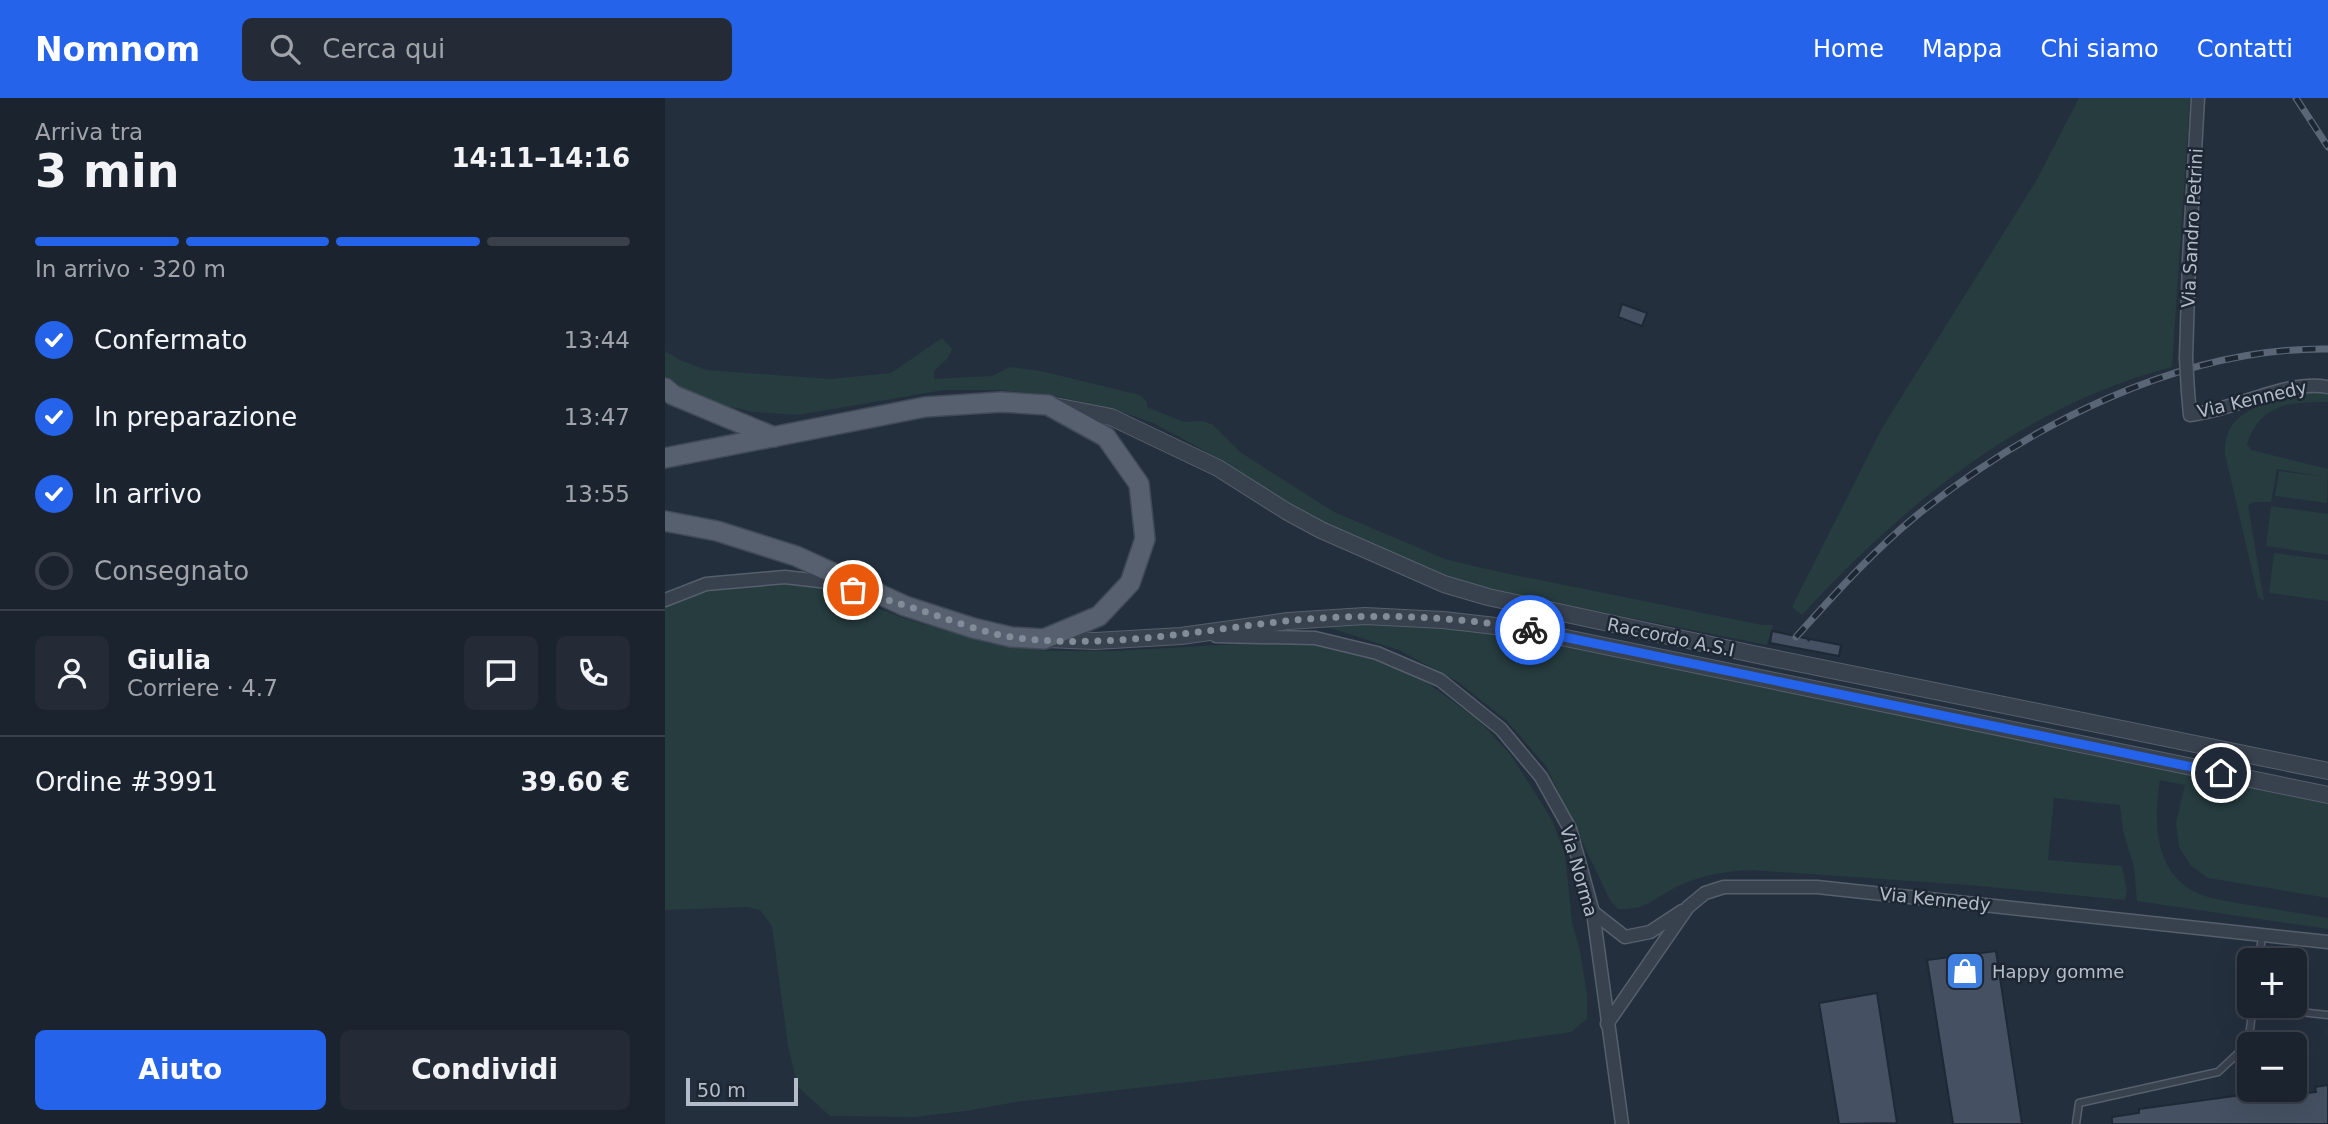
<!DOCTYPE html>
<html lang="it">
<head>
<meta charset="utf-8">
<style>
  :root { --surface:#1b232e; --page:#242b36; --text:#f1f3f6; --muted:#a0a4aa; --line:#39404a; --accent:#2563eb }
  body { margin:0; font-family:"DejaVu Sans",sans-serif; background:var(--page); color:var(--text); height:100vh; display:flex; flex-direction:column; font-size:26px; white-space:nowrap }
  * { box-sizing:border-box; margin:0 }
  p { font-size:23px; color:var(--muted) }
  .icon { flex:none; width:38px; height:38px; fill:none; stroke:currentColor; stroke-width:2; stroke-linecap:round; stroke-linejoin:round }
  .map { position:relative; flex:1; overflow:hidden }
  .side { display:flex; flex-direction:column; background:var(--surface); width:665px }
  .side>* { flex:none }
  .controls { position:absolute; left:1572px; top:850px; display:grid; gap:14px }
  .controls a { display:grid; place-items:center; width:70px; height:70px; border-radius:10px; background:var(--surface); box-shadow:0 7px 28px #0002,0 0 0 2px var(--line); font-size:35px }
  .scale { position:absolute; left:21px; bottom:18px; width:112px; box-sizing:border-box; padding-left:7px; border:4px solid #b4bcc9; border-top:0; font-size:19px; line-height:24px; white-space:nowrap; color:#b4bcc9; -webkit-text-stroke:5px #1d2633; paint-order:stroke }
  .pin { position:absolute; display:grid; place-items:center; width:60px; height:60px; color:#fff; margin:-30px; border:4px solid #fff; border-radius:50%; box-shadow:0 2px 7px #0007 }
  .courier { position:absolute; display:grid; place-items:center; width:70px; height:70px; margin:-35px; border:5px solid #2563eb; border-radius:50%; background:#fff; color:#222; box-shadow:0 2px 9px #0007 }
  .headline em { font-style:normal; font-weight:600 }
  .headline div { display:flex; flex-direction:column-reverse }
  .headline { display:flex; align-items:center; justify-content:space-between; height:119px; padding:0 35px }
  h1 { font-size:46px; font-weight:600; line-height:52px }
  .bar { display:grid; grid-template-columns:repeat(4,1fr); gap:10px 7px; align-content:center; height:84px; padding:0 35px }
  .bar i { height:9px; border-radius:5px; background:var(--line) }
  .bar .selected { background:var(--accent) }
  .bar p { grid-column:span 4 }
  .line { display:flex; align-items:center; gap:18px; padding:0 35px; border-top:2px solid var(--line) }
  .line div { flex:1 }
  .round { display:grid; place-items:center; flex:none; width:74px; height:74px; border-radius:10px; background:var(--page) }
  ol { padding:0 35px; list-style:none }
  li { display:flex; align-items:center; gap:21px; height:77px }
  li p { margin-inline-start:auto }
  li .icon { padding:7px; border-radius:50%; background:var(--accent); color:#fff; stroke-width:4 }
  li:last-child { color:var(--muted) }
  li i { width:38px; height:38px; border:4px solid var(--line); border-radius:50% }
  .primary-button { display:flex; gap:14px; margin-top:auto; padding:14px 35px }
  .primary-button a { flex:1; height:80px; border-radius:10px; background:var(--accent); color:#fff; font-size:28px; font-weight:600; line-height:80px; text-align:center }
  .primary-button a+a { background:var(--page); color:var(--text) }
  header { display:flex; align-items:center; gap:42px; box-sizing:border-box; height:98px; padding:0 35px; background:var(--accent); color:#fff }
  header strong { font-size:33px }
  nav { display:flex; gap:38px; margin-inline-start:auto; font-size:24px }
  .search { width:490px; height:63px; background:var(--page); display:flex; align-items:center; gap:18px; box-sizing:border-box; padding:0 24px; border-radius:10px; color:var(--muted); font-size:26px }
  main { display:flex; flex:1; min-height:0 }
  .map>svg:first-child { display:block }
  .green { fill:#263c3f }
  .building { fill:#455162; stroke:#1f2835; stroke-width:2 }
  .lines { fill:none; stroke-linecap:round; stroke-linejoin:round }
  .service-casing { stroke:#565f6c; stroke-width:9 }
  .minor-casing { stroke:#565f6c; stroke-width:15 }
  .tertiary-casing { stroke:#565f6c; stroke-width:18 }
  .primary-casing { stroke:#414a57; stroke-width:22 }
  .service { stroke:#38414e; stroke-width:6 }
  .minor { stroke:#38414e; stroke-width:12 }
  .tertiary { stroke:#38414e; stroke-width:16 }
  .primary { stroke:#56606e; stroke-width:19 }
  .rail-casing { stroke:#5a6575; stroke-width:7 }
  .rail { stroke:#1d2633; stroke-width:4.5; stroke-dasharray:13; stroke-linecap:butt }
  .minor-bridge-casing { stroke:#565f6c; stroke-width:15; stroke-linecap:butt }
  .minor-bridge { stroke:#38414e; stroke-width:12 }
  .done { stroke:#828b98; stroke-width:7; stroke-dasharray:0 12.6 }
  .route { stroke:#2563eb; stroke-width:9 }
  .labels { text-anchor:middle; dominant-baseline:central; stroke-width:5; stroke-linejoin:round; paint-order:stroke }
  .street-label { font-size:18px; fill:#b4bcc9; stroke:#1d2633 }
  .poi-label { font-size:18px; fill:#b4bcc9; stroke:#1d2633; text-anchor:start }
</style>
</head>
<body>
<header>
<strong>Nomnom</strong>
<div class="search"><svg class="icon" aria-label="search" viewBox="0 0 24 24"><circle cx="10" cy="10" r="6"/><path d="M15 15l6 6"/></svg>Cerca qui</div>
<nav><a>Home</a><a>Mappa</a><a>Chi siamo</a><a>Contatti</a></nav>
</header>
<main>
<section class="side">
<div class="headline"><div><h1>3 min</h1><p>Arriva tra</p></div><em>14:11–14:16</em></div>
<div class="bar"><i class="selected"></i><i class="selected"></i><i class="selected"></i><i></i><p>In arrivo · 320 m</p></div>
<ol>
<li><svg class="icon" aria-label="check" viewBox="0 0 24 24"><path d="M5 12l5 5 9-10"/></svg>Confermato<p>13:44</p></li>
<li><svg class="icon" aria-label="check" viewBox="0 0 24 24"><path d="M5 12l5 5 9-10"/></svg>In preparazione<p>13:47</p></li>
<li><svg class="icon" aria-label="check" viewBox="0 0 24 24"><path d="M5 12l5 5 9-10"/></svg>In arrivo<p>13:55</p></li>
<li><i></i>Consegnato</li>
</ol>
<div class="line" style="height:126px"><a class="round"><svg class="icon" aria-label="person" viewBox="0 0 24 24"><circle cx="12" cy="8" r="4"/><path d="M4 21q1-7 8-7t8 7"/></svg></a><div><b>Giulia</b><p>Corriere · 4.7</p></div><a class="round"><svg class="icon" aria-label="chat" viewBox="0 0 24 24"><path d="M4 5h16v11H9l-5 4z"/></svg></a><a class="round"><svg class="icon" aria-label="phone" viewBox="0 0 24 24"><path d="M5 4h4l2 5-3 2q2 4 5 5l2-3 5 2v4C11 20 4 13 5 4z"/></svg></a></div>
<div class="line" style="height:91px"><div>Ordine #3991</div><b>39.60 €</b></div>
<div class="primary-button"><a>Aiuto</a><a>Condividi</a></div>
</section>
<div class="map">
<svg width="1663" height="1026" viewBox="0 0 1663 1026">
  <rect width="100%" height="100%" fill="#242f3e"/>
  <g class="green">
    <path d="M 1414,0 L 1525,0 L 1507,269 C 1359,307 1238,407 1137,517 L 1127,509 L 1217,330 L 1371,83 Z"/>
    <path d="M 277,240 L 287,251 L 283,260 L 269,273 L 269,281 L 327,278 L 345,269 L 376,273 L 475,297 L 482,304 L 482,309 L 519,324 L 538,323 L 548,327 L 575,354 L 669,414 L 780,461 L 830,473 L 1097,527 L 1108,527 L 1102,547 L 827,492 L 733,461 L 646,419 L 531,348 L 488,325 L 451,312 L 386,297 L 334,292 L 279,292 L 133,317 L 88,314 L 45,304 L 0,283 L 0,253 L 15,262 L 41,272 L 165,281 L 226,275 Z"/>
    <path d="M 1644,293 L 1663,295 L 1663,304 C 1626,304 1596,305 1582,346 L 1586,352 L 1663,371 L 1662,405 L 1610,398 L 1614,373 L 1662,379 L 1612,371 L 1606,404 L 1590,404 L 1583,407 L 1599,503 L 1593,499 L 1560,356 C 1559,323 1579,314 1606,303 C 1619,298 1630,294 1644,293 Z"/>
    <path d="M 1606,408 L 1663,416 L 1663,457 L 1601,448 Z"/>
    <path d="M 1609,455 L 1663,462 L 1663,503 L 1604,495 Z"/>
    <path d="M 123,482 L 178,496 L 238,520 L 326,546 L 382,553 L 450,553 L 624,543 L 673,549 L 709,559 L 760,583 L 813,622 L 846,657 L 887,722 L 900,756 L 907,824 L 915,853 L 922,897 L 922,921 L 906,934 L 703,963 L 351,1004 L 301,1013 L 249,1019 L 165,1018 L 133,989 L 123,948 L 107,828 L 95,812 L 82,809 L 0,812 L 0,504 L 43,489 Z"/>
    <path d="M 710,525 L 785,529 L 843,535 L 1663,706 L 1663,800 L 1543,780 L 1526,768 L 1514,749 L 1511,724 L 1520,687 L 1495,682 C 1488,724 1489,779 1537,797 C 1551,802 1568,804 1584,807 C 1610,811 1637,816 1663,820 L 1663,831 L 1472,803 L 1469,769 L 1458,733 L 1455,707 L 1389,700 L 1383,762 L 1457,768 L 1462,793 L 1460,802 L 1303,787 L 1087,772 C 1062,773 1041,776 1018,786 C 991,797 986,812 953,811 L 945,802 L 881,668 L 841,622 L 793,584 L 734,552 L 659,528 Z"/>
  </g>
  <g class="building">
    <path d="M 957,206 L 982,215 L 977,228 L 953,219 Z"/>
    <path d="M 1107,533 L 1144,541 L 1143,543 L 1145,541 L 1176,547 L 1174,558 L 1105,545 Z"/>
    <path d="M 1331,853 L 1357,1026 L 1288,1026 L 1262,862 Z"/>
    <path d="M 1212,895 L 1232,1025 L 1174,1026 L 1154,905 Z"/>
    <path d="M 1663,987 L 1663,1026 L 1447,1026 L 1447,1019 L 1474,1015 L 1474,1011 L 1606,993 L 1607,1000 L 1651,994 L 1650,989 Z"/>
  </g>
  <g class="lines">
    <g class="service-casing">
      <g id="service">
        <path d="M 1594,863 L 1597,837"/>
        <path d="M 1588,909 L 1663,917"/>
        <path d="M 1411,1026 L 1414,1005 L 1553,974 L 1583,946 L 1588,908"/>
      </g>
    </g>
    <g class="minor-casing">
      <g id="minor">
        <path d="M 1521,260 L 1524,162 L 1533,0"/>
        <path d="M 1523,294 L 1525,317 C 1571,312 1621,281 1663,289"/>
        <path d="M 0,502 L 41,486 L 120,479 L 163,484 L 184,491"/>
        <path d="M 551,538 L 650,540 L 712,555 L 775,582 L 836,631 L 876,679 L 905,731 L 928,814 L 957,1026"/>
        <path d="M 928,814 L 960,839 L 985,834 L 1017,813"/>
        <path d="M 942,926 L 1023,809 L 1040,795 L 1059,789 L 1152,789 L 1663,844"/>
      </g>
    </g>
    <g class="tertiary-casing">
      <g id="tertiary">
        <path d="M 390,308 L 446,319 L 553,370 L 621,413 L 656,432 L 779,486 L 823,499 L 1088,556 L 1663,673"/>
        <path d="M 381,541 L 430,543 L 516,538 L 623,523 L 700,518 L 778,522 L 857,531 L 1663,697"/>
      </g>
    </g>
    <g class="primary-casing">
      <g id="primary">
        <path d="M 0,290 L 8,297 L 109,339"/>
        <path d="M 0,360 L 260,309 L 336,304 L 383,307 L 441,339 L 474,386 L 480,441 L 465,485 L 434,518 L 379,541 L 346,539 L 308,530 L 240,508 L 131,458 L 52,433 L 0,423"/>
      </g>
    </g>
    <use href="#service" class="service"/>
    <use href="#minor" class="minor"/>
    <use href="#tertiary" class="tertiary"/>
    <use href="#primary" class="primary"/>
    <g class="rail-casing">
      <g id="rail">
        <path d="M 1631,0 L 1663,49"/>
        <path d="M 1131,539 C 1169,497 1207,454 1251,418 C 1362,328 1516,249 1663,251"/>
      </g>
    </g>
    <use href="#rail" class="rail"/>
    <g class="minor-bridge-casing">
      <path id="minor-bridge" d="M 1521,260 L 1523,294"/>
    </g>
    <use href="#minor-bridge" class="minor-bridge"/>
  </g>
  <g class="lines">
    <path class="done" d="M 188,492 C 216,500 243,508 270,517 C 294,525 320,535 346,539 C 438,552 530,533 621,523 C 696,515 790,517 865,532"/>
    <path class="route" d="M 865,532 L 1556,675"/>
  </g>
  <defs>
    <g id="shop-square" transform="scale(2.0125)"><rect x="-9" y="-9" width="18" height="18" rx="4" fill="#3f7fe0" stroke="#1d2633"/><path d="M-5-2.5h2.3a2.7 3.5 0 0 1 5.4 0H5L5.5 6h-11ZM-1.5-2.5h3a1.5 2.3 0 0 0-3 0Z" fill="#fff"/></g>
  </defs>
  <g fill-rule="evenodd">
    <use href="#shop-square" x="1300" y="873"/>
  </g>
  <g class="labels">
    <g class="street-label">
      <text transform="translate(1527 130) rotate(-87)">Via Sandro Petrini</text>
      <text transform="translate(1587 301) rotate(-13)">Via Kennedy</text>
      <text transform="translate(1006 539) rotate(12)">Raccordo A.S.I</text>
      <text transform="translate(914 773) rotate(74)">Via Norma</text>
      <text transform="translate(1270 801) rotate(6)">Via Kennedy</text>
    </g>
    <g class="poi-label">
      <text x="1327" y="873">Happy gomme</text>
    </g>
  </g>
</svg>
<div class="controls">
<a>+</a>
<a>−</a>
</div>
<div class="scale">50 m</div>
<div class="pin" style="left:188px;top:492px;background:#ea580c"><svg class="icon" aria-label="bag" viewBox="0 0 24 24"><path d="M5 8h14l-1 12H6zM9 8a3 3 0 0 1 6 0"/></svg></div>
<div class="pin" style="left:1556px;top:675px;background:#1f2937"><svg class="icon" aria-label="home" viewBox="0 0 24 24"><path d="M3 11l9-7 9 7M6 9v11h12V9"/></svg></div>
<div class="courier" style="left:865px;top:532px"><svg class="icon" aria-label="bike" viewBox="0 0 24 24"><circle cx="6" cy="16" r="4"/><circle cx="18" cy="16" r="4"/><path d="M6 16l4-8h5l3 8M10 8l3 8H6M13 5h3"/></svg></div>
</div>
</main>
</body>
</html>
